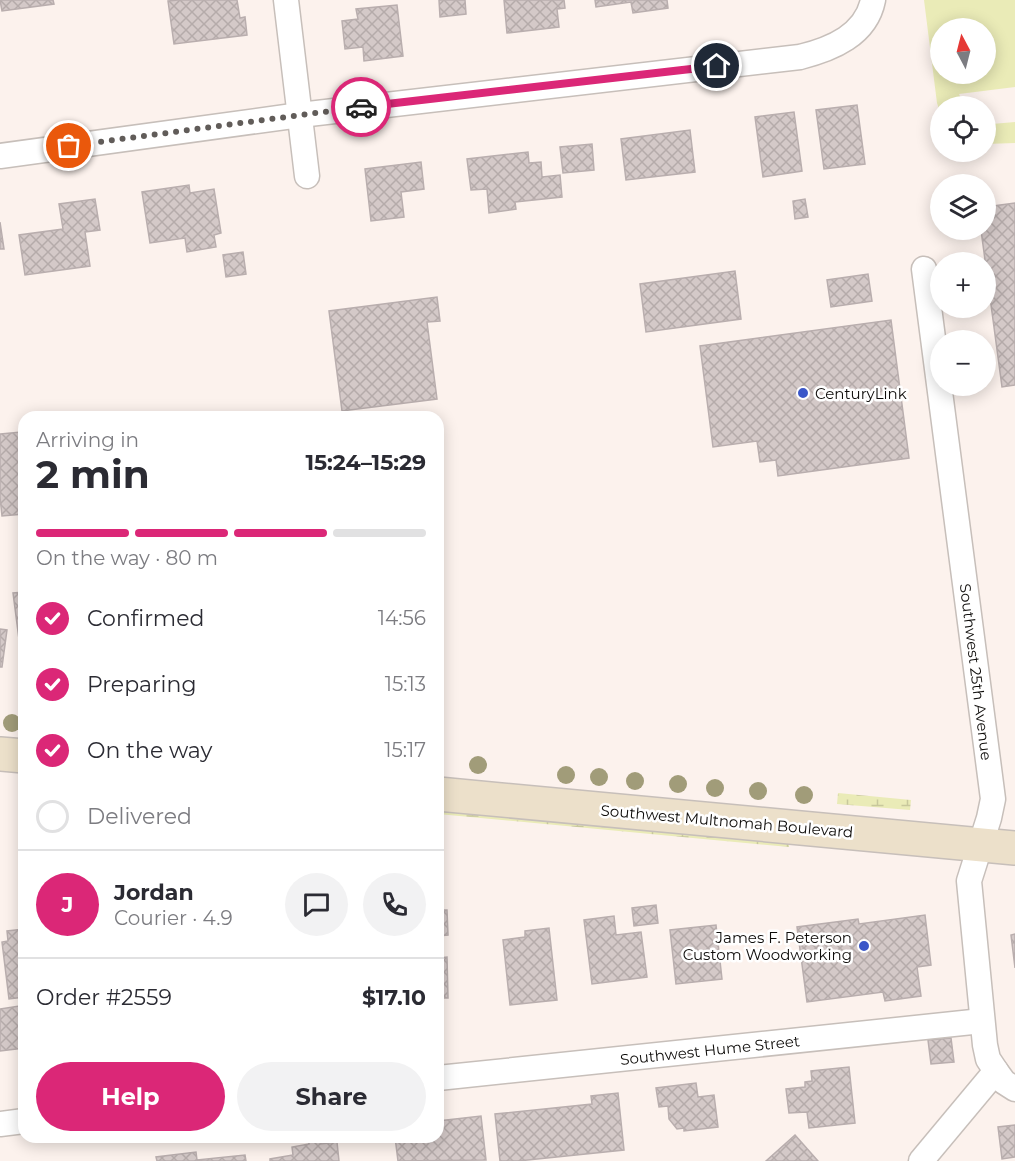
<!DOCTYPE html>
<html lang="en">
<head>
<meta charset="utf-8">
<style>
  :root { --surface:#fff; --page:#f2f2f3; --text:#2b2b33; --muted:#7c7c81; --line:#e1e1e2; --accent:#db2777 }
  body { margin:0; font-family:Montserrat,sans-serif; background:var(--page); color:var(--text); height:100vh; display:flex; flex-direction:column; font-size:22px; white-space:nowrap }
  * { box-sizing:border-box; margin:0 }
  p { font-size:20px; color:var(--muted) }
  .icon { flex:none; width:33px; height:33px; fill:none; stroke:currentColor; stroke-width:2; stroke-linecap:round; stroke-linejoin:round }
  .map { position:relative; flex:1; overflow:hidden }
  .panel { position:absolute; left:18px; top:411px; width:426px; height:732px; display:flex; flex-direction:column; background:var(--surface); border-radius:18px; box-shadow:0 3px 15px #0003 }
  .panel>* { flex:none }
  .needle { width:39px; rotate:353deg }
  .buttons { position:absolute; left:930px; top:18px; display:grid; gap:12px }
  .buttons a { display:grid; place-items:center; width:66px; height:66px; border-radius:50%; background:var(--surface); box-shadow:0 3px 15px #0003; font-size:30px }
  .pin { position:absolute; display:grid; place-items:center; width:51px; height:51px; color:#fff; margin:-26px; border:3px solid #fff; border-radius:50%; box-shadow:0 2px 6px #0007 }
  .courier { position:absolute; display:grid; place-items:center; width:60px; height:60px; margin:-30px; border:4px solid #db2777; border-radius:50%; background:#fff; color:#222; box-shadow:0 2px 8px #0007 }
  .summary em { font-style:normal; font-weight:700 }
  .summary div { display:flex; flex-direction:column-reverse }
  .summary { display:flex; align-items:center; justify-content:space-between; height:102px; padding:0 18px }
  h1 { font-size:39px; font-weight:700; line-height:45px }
  .bar { display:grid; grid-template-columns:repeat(4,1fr); gap:9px 6px; align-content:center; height:72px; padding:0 18px }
  .bar i { height:8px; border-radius:4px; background:var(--line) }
  .bar .active { background:var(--accent) }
  .bar p { grid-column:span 4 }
  .line { display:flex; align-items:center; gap:15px; padding:0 18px; border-top:2px solid var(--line) }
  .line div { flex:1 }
  .round { display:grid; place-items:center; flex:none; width:63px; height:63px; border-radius:32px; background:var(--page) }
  ol { padding:0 18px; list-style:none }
  li { display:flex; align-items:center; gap:18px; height:66px }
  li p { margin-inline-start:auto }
  li .icon { padding:6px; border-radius:50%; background:var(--accent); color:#fff; stroke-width:4 }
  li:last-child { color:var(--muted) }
  li i { width:33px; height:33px; border:3px solid var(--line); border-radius:50% }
  .action { display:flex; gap:12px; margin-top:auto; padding:12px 18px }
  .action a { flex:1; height:69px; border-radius:36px; background:var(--accent); color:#fff; font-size:24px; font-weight:700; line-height:69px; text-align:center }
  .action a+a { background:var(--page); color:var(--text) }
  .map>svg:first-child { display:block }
  .wetland { fill:url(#wetland-marsh) }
  .pitch { fill:#eaebb7; fill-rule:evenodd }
  .building { fill:url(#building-cross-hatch); stroke:#b9aeae; stroke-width:1.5 }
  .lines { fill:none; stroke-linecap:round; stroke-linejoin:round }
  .street-casing { stroke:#c7bfba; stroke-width:27 }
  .secondary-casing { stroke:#c7bfba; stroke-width:36 }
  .street { stroke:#fff; stroke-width:24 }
  .secondary { stroke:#ece0ca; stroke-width:33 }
  .tree { fill:#a19c79 }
  .done { stroke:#615c59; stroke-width:6; stroke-dasharray:0 10.8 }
  .route { stroke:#db2777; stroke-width:8 }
  .poi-dot { fill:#3a56c8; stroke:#fff; stroke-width:2 }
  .labels { text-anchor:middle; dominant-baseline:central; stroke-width:5; stroke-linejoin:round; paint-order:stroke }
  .poi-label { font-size:15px; fill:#0e0c0a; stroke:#fff; text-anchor:start }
  .street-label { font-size:15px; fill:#0e0c0a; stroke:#fff }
</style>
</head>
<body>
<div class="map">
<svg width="1015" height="1161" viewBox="0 0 1015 1161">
  <defs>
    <pattern id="wetland-marsh" width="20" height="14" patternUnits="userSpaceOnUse" patternTransform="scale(1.5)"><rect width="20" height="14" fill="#eaebb7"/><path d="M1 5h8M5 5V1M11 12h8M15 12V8" fill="none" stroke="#c8c89c"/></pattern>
    <pattern id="building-cross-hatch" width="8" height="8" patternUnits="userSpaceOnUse" patternTransform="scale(1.5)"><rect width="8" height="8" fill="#d4c9c8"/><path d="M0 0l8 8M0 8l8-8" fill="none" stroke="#b5abaa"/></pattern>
  </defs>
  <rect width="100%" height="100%" fill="#fcf2ed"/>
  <g class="wetland">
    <path d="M 838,793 L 911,800 L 910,810 L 837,804 Z"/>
    <path d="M 438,811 L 789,843 L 789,847 L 438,814 Z"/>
  </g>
  <g class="pitch">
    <path d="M 924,0 L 1015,0 L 1015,87 L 959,94 L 964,106 L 940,106 L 940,112 L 937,103 ZM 940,28 L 986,28 L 986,74 L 940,74 Z"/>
    <path d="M 986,122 L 992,124 L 1015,122 L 1015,143 L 986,144 Z"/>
  </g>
  <g class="building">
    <path d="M 0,0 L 53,0 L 54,4 L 2,11 Z"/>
    <path d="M 178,0 L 237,0 L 240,18 L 245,17 L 247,35 L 174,44 L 168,1 Z"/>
    <path d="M 439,0 L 465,0 L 466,14 L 440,17 Z"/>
    <path d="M 504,0 L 564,0 L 565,8 L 557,9 L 559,27 L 507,33 Z"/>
    <path d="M 595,0 L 667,0 L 668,8 L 633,13 L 631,2 L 596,7 Z"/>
    <path d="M 397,5 L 403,56 L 364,61 L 363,47 L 345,49 L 342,21 L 358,19 L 356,9 Z"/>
    <path d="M 857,105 L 865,164 L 824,169 L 816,110 Z"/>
    <path d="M 794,112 L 802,171 L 763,177 L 755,117 Z"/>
    <path d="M 690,130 L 695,172 L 626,180 L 621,139 Z"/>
    <path d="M 592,144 L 594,170 L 563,173 L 560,147 Z"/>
    <path d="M 528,152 L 529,163 L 541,162 L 542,177 L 560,175 L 562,197 L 515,202 L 516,209 L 489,213 L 487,189 L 471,190 L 467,159 Z"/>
    <path d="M 421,162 L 424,189 L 401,192 L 404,217 L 371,221 L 365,169 Z"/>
    <path d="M 189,185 L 190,193 L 214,189 L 221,233 L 214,235 L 216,247 L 187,252 L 185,238 L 150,243 L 142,192 Z"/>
    <path d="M 95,199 L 100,230 L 85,232 L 90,266 L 25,275 L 19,235 L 63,229 L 59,204 Z"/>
    <path d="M 805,199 L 808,217 L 795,219 L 793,201 Z"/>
    <path d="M 1015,203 L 1015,385 L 1002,387 L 981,230 L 986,230 L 986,207 Z"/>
    <path d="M 0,222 L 4,249 L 0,249 Z"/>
    <path d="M 243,252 L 246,274 L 226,277 L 223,255 Z"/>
    <path d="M 735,271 L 741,319 L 646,332 L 640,284 Z"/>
    <path d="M 868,274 L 872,301 L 831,307 L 827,280 Z"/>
    <path d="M 437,297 L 440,321 L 427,322 L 437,399 L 342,411 L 329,311 Z"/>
    <path d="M 891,320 L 909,458 L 778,476 L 776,460 L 760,462 L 757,441 L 713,447 L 700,346 Z"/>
    <path d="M 21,432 L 24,455 L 24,514 L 2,516 L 0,497 L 0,434 Z"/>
    <path d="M 24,592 L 24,678 L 13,593 Z"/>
    <path d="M 0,629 L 7,630 L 2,667 L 0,667 Z"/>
    <path d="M 656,905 L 658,923 L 634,926 L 632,908 Z"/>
    <path d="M 438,910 L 447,910 L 448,935 L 438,936 Z"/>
    <path d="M 925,915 L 931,965 L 917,967 L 921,996 L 885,1001 L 883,992 L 807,1002 L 797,927 L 858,919 L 859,924 Z"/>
    <path d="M 614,916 L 616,935 L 641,932 L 647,977 L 592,984 L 584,920 Z"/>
    <path d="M 716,925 L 722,979 L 676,984 L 670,930 Z"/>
    <path d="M 549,928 L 557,1000 L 510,1005 L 503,940 L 525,937 L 525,931 Z"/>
    <path d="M 24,929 L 24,997 L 9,999 L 2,942 L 8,941 L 7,931 Z"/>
    <path d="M 1015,934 L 1015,968 L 1011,935 Z"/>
    <path d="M 438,943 L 439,958 L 447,957 L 448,998 L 438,998 Z"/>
    <path d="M 19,1006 L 24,1048 L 0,1051 L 0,1009 Z"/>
    <path d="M 951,1038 L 954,1062 L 931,1064 L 928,1040 Z"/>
    <path d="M 849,1067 L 855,1123 L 809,1128 L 807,1112 L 789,1113 L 786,1089 L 805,1087 L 805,1082 L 812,1081 L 811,1071 Z"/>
    <path d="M 696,1083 L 698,1097 L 714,1095 L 718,1127 L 684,1131 L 684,1128 L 677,1129 L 669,1119 L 668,1106 L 659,1107 L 656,1088 Z"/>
    <path d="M 618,1093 L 624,1150 L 518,1161 L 500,1161 L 495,1114 L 592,1104 L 591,1096 Z"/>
    <path d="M 481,1116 L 486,1160 L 398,1161 L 395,1137 L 438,1137 L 438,1121 Z"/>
    <path d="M 1015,1125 L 1015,1157 L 1002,1159 L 998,1127 Z"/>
    <path d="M 795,1135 L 818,1161 L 766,1161 Z"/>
    <path d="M 321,1138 L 321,1144 L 337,1142 L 339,1161 L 270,1161 L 270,1159 L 293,1155 L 292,1147 L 309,1144 L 308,1141 Z"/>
    <path d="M 196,1152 L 197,1160 L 245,1155 L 246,1161 L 157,1161 L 156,1157 Z"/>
  </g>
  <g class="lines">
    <g class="street-casing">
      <g id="street">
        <path d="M 286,0 L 307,176"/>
        <path d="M 0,156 L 300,115 L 800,57 C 832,49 866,35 873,0"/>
        <path d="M 924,269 L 993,799 L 989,818 L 969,881 L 985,1045 L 988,1059 L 996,1071 L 1004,1082 L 1015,1089"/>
        <path d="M 438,1078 L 982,1021"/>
        <path d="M 0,1124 L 24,1121"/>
        <path d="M 921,1161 L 996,1071"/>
      </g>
    </g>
    <g class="secondary-casing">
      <g id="secondary">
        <path d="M 0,754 L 24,756"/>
        <path d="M 438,794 L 1015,848"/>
      </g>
    </g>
    <use href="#street" class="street"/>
    <use href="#secondary" class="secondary"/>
  </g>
  <g class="tree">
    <circle cx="12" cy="723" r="9"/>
    <circle cx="478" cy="765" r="9"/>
    <circle cx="566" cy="775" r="9"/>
    <circle cx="599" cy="777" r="9"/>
    <circle cx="635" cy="781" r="9"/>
    <circle cx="678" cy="784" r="9"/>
    <circle cx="715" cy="788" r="9"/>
    <circle cx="758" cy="791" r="9"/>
    <circle cx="804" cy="795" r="9"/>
  </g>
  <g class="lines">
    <path class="done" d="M 69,146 L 361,107"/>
    <path class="route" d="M 361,107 L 717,66"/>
  </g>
  <g class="poi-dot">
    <circle cx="803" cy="393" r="6"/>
    <circle cx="864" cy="946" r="6"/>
  </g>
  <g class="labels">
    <g class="poi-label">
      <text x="815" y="393">CenturyLink</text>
      <text x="852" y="937" text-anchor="end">James F. Peterson<tspan x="852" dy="17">Custom Woodworking</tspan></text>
    </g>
    <g class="street-label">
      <text transform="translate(976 672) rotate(83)">Southwest 25th Avenue</text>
      <text transform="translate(727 821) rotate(5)">Southwest Multnomah Boulevard</text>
      <text transform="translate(710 1050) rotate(-6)">Southwest Hume Street</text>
    </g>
  </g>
</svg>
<div class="buttons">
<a><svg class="needle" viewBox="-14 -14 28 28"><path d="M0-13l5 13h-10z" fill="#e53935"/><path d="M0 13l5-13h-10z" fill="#7c7c81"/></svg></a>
<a><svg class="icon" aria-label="locate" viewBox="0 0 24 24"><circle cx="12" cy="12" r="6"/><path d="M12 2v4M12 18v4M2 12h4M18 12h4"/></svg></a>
<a><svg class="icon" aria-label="layers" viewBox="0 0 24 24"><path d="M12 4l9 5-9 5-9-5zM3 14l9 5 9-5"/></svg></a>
<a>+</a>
<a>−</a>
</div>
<div class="pin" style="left:69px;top:146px;background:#ea580c"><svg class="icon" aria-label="bag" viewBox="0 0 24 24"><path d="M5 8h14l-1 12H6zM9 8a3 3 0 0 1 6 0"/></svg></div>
<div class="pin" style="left:717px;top:66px;background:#1f2937"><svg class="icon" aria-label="home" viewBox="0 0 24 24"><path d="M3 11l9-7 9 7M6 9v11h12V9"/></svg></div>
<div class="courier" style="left:361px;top:107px"><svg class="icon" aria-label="car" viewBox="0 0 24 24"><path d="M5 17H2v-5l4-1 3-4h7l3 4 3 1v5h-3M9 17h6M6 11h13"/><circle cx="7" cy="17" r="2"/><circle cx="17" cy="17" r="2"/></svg></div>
<section class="panel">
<div class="summary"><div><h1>2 min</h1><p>Arriving in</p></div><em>15:24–15:29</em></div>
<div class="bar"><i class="active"></i><i class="active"></i><i class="active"></i><i></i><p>On the way · 80 m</p></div>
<ol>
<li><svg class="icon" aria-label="check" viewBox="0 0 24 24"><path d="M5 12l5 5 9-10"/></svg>Confirmed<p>14:56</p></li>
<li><svg class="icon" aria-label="check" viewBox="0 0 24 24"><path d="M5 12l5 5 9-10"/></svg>Preparing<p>15:13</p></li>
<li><svg class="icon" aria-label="check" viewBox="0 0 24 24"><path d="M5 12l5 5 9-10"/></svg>On the way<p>15:17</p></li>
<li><i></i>Delivered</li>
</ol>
<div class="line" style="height:108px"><b class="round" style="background:var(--accent);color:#fff">J</b><div><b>Jordan</b><p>Courier · 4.9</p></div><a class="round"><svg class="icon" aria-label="chat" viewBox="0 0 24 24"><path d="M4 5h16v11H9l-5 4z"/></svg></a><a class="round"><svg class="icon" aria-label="phone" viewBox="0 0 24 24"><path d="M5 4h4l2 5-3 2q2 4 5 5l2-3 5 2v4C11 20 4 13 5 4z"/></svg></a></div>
<div class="line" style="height:78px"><div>Order #2559</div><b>$17.10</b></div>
<div class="action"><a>Help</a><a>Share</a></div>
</section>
</div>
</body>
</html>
